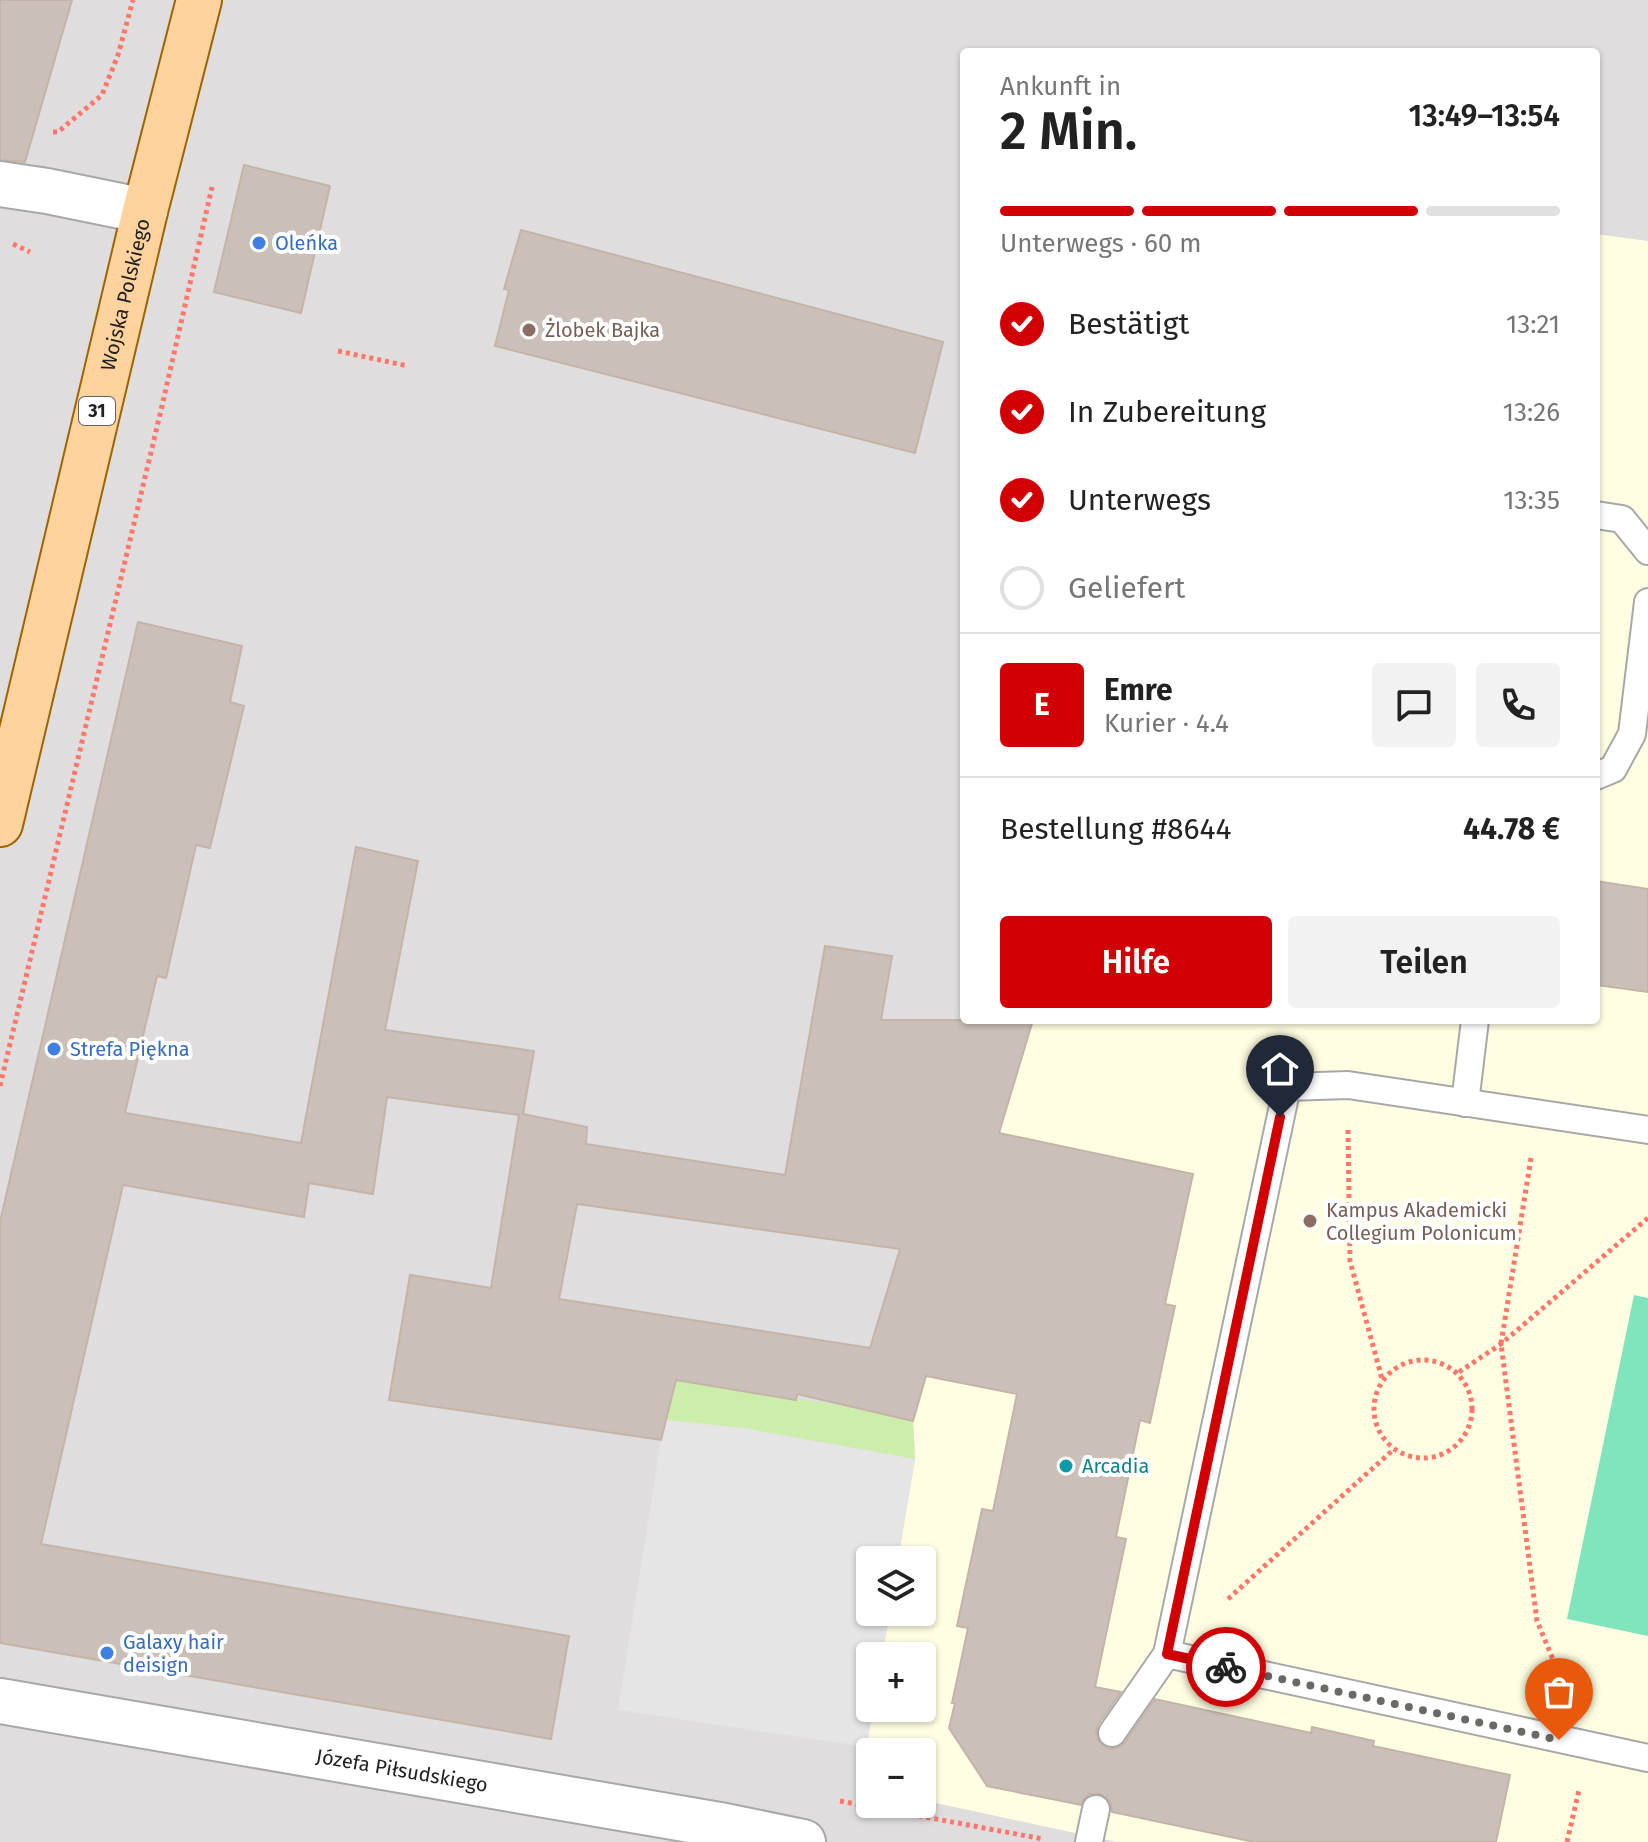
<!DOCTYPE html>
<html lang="de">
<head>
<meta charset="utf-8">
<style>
  :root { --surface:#fff; --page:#f2f2f2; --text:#222; --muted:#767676; --line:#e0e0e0; --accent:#d10005 }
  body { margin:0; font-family:"Fira Sans",sans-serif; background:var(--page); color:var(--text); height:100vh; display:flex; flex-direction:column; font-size:30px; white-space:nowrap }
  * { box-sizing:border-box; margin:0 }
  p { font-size:26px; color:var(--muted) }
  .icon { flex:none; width:44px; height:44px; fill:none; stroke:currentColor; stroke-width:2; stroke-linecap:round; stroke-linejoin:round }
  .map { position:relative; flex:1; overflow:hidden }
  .sheet { position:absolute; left:960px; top:48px; width:640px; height:976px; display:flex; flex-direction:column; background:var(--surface); border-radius:8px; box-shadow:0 2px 6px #0004 }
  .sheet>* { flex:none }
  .controls { position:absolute; left:856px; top:1546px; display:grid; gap:16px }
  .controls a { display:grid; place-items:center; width:80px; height:80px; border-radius:8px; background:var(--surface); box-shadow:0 2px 6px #0004; font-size:40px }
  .pin { position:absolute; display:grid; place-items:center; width:68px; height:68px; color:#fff; margin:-82px -34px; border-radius:50% 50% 50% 0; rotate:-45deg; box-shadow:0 0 8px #0007 }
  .pin .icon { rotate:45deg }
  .courier { position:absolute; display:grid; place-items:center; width:80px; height:80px; margin:-40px; border:6px solid #d10005; border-radius:50%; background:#fff; color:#222; box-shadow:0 2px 10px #0007 }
  .overview em { font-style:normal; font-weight:600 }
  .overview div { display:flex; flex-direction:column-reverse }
  .overview { display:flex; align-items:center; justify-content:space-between; height:136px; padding:0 40px }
  h1 { font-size:52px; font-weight:600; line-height:60px }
  .bar { display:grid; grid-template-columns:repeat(4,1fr); gap:12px 8px; align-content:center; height:96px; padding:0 40px }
  .bar i { height:10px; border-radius:6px; background:var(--line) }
  .bar .current { background:var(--accent) }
  .bar p { grid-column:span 4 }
  .line { display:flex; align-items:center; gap:20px; padding:0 40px; border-top:2px solid var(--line) }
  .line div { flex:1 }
  .round { display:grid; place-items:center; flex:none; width:84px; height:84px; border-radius:8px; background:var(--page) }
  ol { padding:0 40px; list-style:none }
  li { display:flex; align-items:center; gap:24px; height:88px }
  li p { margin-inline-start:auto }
  li .icon { padding:8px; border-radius:50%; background:var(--accent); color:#fff; stroke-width:4 }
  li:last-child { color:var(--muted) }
  li i { width:44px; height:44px; border:4px solid var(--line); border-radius:50% }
  .action { display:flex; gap:16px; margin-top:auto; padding:16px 40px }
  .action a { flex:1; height:92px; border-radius:8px; background:var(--accent); color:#fff; font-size:32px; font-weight:600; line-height:92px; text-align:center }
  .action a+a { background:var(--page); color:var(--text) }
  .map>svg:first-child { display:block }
  .residential { fill:#dfdddd; fill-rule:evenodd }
  .education { fill:#fffee2 }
  .grass { fill:#cdeeaa }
  .pitch { fill:#80e5bc }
  .parking { fill:#e5e5e5 }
  .building { fill:#cac0b9; stroke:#c4b4a8; stroke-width:2; fill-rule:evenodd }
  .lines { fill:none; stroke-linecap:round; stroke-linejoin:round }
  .lane-casing { stroke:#a8a8a8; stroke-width:30 }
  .street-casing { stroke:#a8a8a8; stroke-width:48 }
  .primary-casing { stroke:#9d6500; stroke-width:48 }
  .path { stroke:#ff766a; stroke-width:5; stroke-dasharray:4 4; stroke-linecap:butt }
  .lane { stroke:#fff; stroke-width:26 }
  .street { stroke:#fff; stroke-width:44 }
  .primary { stroke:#ffd39e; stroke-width:44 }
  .done { stroke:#6a6966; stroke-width:8; stroke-dasharray:0 14.4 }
  .route { stroke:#d10005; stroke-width:10 }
  .shop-dot { fill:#3f7fe0; stroke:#fff; stroke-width:3 }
  .education-dot { fill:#8d6e63; stroke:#fff; stroke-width:3 }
  .culture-dot { fill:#0f9aa8; stroke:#fff; stroke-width:3 }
  .labels { text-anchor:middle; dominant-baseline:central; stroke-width:8; stroke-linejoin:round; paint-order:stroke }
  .shield { fill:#fff; stroke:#646464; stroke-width:2 }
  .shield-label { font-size:18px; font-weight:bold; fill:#212121 }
  .shop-label { font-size:20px; fill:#366cbe; stroke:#fff; text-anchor:start }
  .street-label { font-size:20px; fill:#212121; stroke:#fff }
  .education-label { font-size:20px; fill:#785e54; stroke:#fff; text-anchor:start }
  .culture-label { font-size:20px; fill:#0d838f; stroke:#fff; text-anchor:start }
</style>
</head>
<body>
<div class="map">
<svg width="1648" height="1842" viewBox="0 0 1648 1842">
  <rect width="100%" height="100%" fill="#f2eee7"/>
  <path class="residential" d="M 0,0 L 1648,0 L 1648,1842 L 0,1842 ZM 964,52 L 1596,52 L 1596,1020 L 964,1020 ZM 870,1560 L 922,1560 L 922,1612 L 870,1612 ZM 870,1656 L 922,1656 L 922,1708 L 870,1708 ZM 870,1752 L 922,1752 L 922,1804 L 870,1804 Z"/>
  <path class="education" d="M 1596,234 L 1648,241 L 1648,1842 L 1117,1842 L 922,1800 L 922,1752 L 870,1752 L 870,1788 L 858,1786 L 873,1708 L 922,1708 L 922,1656 L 882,1656 L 890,1612 L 922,1612 L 922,1560 L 898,1560 L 915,1459 L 913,1421 L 1033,1020 L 1596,1020 Z"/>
  <path class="grass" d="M 672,1380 L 852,1407 L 913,1421 L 915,1459 L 743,1428 L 666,1420 Z"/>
  <path class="pitch" d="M 1634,1295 L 1648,1298 L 1648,1636 L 1567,1619 Z"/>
  <path class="parking" d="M 666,1420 L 743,1428 L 915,1459 L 898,1560 L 870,1560 L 870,1612 L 890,1612 L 882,1656 L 870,1656 L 870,1708 L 873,1708 L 867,1747 L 618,1710 L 661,1440 Z"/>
  <g class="building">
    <path d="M 0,0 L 72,0 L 25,162 L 0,160 Z"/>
    <path d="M 244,165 L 330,186 L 301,313 L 214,292 Z"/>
    <path d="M 521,230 L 943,342 L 915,453 L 495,346 L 509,290 L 504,289 Z"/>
    <path d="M 138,622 L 242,646 L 230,702 L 244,706 L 210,848 L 196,845 L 166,978 L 157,976 L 125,1113 L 301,1143 L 356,847 L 418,861 L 385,1030 L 534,1051 L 523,1114 L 587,1127 L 586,1144 L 785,1175 L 825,946 L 892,956 L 881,1020 L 1033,1020 L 999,1133 L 1193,1174 L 1165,1304 L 1175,1306 L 1150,1423 L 1140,1420 L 1116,1537 L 1126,1539 L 1095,1687 L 1121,1692 L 1098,1725 L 1096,1732 L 1098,1740 L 1104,1746 L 1110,1749 L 1119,1747 L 1125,1742 L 1155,1699 L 1311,1733 L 1312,1727 L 1374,1741 L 1373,1746 L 1510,1775 L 1496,1842 L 1254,1842 L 1112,1812 L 1111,1803 L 1107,1798 L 1100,1794 L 1090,1794 L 1085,1798 L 1081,1805 L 987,1786 L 949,1728 L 955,1703 L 952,1703 L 968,1628 L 957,1626 L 982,1509 L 993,1511 L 1017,1394 L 926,1376 L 913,1421 L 797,1394 L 796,1400 L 676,1380 L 661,1440 L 389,1400 L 410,1275 L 491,1288 L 519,1115 L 387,1097 L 373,1194 L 309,1183 L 304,1217 L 123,1185 L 41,1544 L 569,1636 L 551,1739 L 0,1643 L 0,1222 ZM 577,1204 L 900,1249 L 870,1348 L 559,1299 Z"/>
    <path d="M 1596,881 L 1648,889 L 1648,992 L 1596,985 Z"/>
  </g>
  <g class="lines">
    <g class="lane-casing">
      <g id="lane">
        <path d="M 1596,515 L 1622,519 L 1648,551"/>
        <path d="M 1596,776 L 1613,769 L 1632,734 L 1648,602"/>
        <path d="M 1465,1103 L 1475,1020"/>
        <path d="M 1167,1654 L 1648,1758"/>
        <path d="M 1112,1733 L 1167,1654 L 1287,1087 L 1348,1085 L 1648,1130"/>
        <path d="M 1089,1842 L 1096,1809"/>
      </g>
    </g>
    <g class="street-casing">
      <g id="street">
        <path d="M 0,184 L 47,191 L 145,211"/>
        <path id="s1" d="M 0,1701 L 725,1826 L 803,1842"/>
      </g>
    </g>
    <g class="primary-casing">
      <g id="primary">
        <path id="s2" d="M 0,824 L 145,211 L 199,0"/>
      </g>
    </g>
    <g class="path">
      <path d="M 53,132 L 58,132 L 102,95 L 118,55 L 133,0"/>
      <path d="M 13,244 L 30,252"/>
      <path d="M 338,351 L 408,366"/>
      <path d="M 0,1086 L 162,406 L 212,187"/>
      <path d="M 1348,1130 L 1350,1261 L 1382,1379"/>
      <path d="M 1531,1158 L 1501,1344 L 1537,1621 L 1567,1693"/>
      <circle cx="1423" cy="1409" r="49"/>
      <path d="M 1459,1372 L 1501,1344 L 1648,1218"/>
      <path d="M 1228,1599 L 1393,1450"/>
      <path d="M 840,1801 L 1043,1839"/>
      <path d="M 1567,1842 L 1579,1790"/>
    </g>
    <use href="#lane" class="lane"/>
    <use href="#street" class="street"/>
    <use href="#primary" class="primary"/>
  </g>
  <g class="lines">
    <path class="done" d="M 1226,1667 L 1559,1740"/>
    <path class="route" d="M 1226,1667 L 1167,1654 L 1280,1117"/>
  </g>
  <g class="shop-dot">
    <circle cx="259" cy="243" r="8"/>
    <circle cx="54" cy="1049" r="8"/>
    <circle cx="107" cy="1653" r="8"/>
  </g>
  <g class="education-dot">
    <circle cx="529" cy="330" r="8"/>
    <circle cx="1310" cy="1221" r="8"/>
  </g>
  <circle class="culture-dot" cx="1066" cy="1466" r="8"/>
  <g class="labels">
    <rect class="shield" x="79" y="397" width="36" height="28" rx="6"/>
    <g class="shield-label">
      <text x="97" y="411">31</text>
    </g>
    <g class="shop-label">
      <text x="275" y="243">Oleńka</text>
      <text x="70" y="1049">Strefa Piękna</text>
      <text x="123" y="1642">Galaxy hair<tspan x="123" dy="23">deisign</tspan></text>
    </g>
    <g class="street-label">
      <text stroke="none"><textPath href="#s2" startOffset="544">Wojska Polskiego</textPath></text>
      <text stroke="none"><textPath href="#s1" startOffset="408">Józefa Piłsudskiego</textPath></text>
    </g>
    <g class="education-label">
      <text x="545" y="330">Żlobek Bajka</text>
      <text x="1326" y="1210">Kampus Akademicki<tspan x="1326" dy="23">Collegium Polonicum</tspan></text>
    </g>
    <g class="culture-label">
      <text x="1082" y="1466">Arcadia</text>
    </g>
  </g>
</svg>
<div class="controls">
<a><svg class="icon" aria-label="layers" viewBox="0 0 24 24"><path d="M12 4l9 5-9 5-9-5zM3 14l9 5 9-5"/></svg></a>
<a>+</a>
<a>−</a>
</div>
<div class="pin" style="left:1559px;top:1740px;background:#ea580c"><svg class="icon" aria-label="bag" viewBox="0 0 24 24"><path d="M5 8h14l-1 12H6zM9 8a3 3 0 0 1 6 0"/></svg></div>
<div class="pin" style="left:1280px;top:1117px;background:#1f2937"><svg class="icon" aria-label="home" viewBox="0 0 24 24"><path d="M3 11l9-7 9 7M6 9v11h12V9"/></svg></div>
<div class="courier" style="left:1226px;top:1667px"><svg class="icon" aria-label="bike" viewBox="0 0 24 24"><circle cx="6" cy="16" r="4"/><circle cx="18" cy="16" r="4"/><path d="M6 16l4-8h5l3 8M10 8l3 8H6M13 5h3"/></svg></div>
<section class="sheet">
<div class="overview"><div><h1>2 Min.</h1><p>Ankunft in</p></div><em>13:49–13:54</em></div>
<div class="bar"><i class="current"></i><i class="current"></i><i class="current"></i><i></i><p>Unterwegs · 60 m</p></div>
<ol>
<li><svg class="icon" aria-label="check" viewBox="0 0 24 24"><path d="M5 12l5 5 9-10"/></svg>Bestätigt<p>13:21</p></li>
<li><svg class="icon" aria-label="check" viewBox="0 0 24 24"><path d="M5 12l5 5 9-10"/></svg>In Zubereitung<p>13:26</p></li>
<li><svg class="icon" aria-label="check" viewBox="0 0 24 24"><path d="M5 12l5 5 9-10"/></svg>Unterwegs<p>13:35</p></li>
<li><i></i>Geliefert</li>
</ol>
<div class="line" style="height:144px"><b class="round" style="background:var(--accent);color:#fff">E</b><div><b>Emre</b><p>Kurier · 4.4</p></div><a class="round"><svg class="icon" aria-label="chat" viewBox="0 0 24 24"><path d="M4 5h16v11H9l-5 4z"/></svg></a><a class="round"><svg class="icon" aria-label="phone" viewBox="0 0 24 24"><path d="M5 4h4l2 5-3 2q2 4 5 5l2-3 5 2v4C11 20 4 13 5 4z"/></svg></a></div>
<div class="line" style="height:104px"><div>Bestellung #8644</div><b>44.78 €</b></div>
<div class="action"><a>Hilfe</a><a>Teilen</a></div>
</section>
</div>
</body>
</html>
